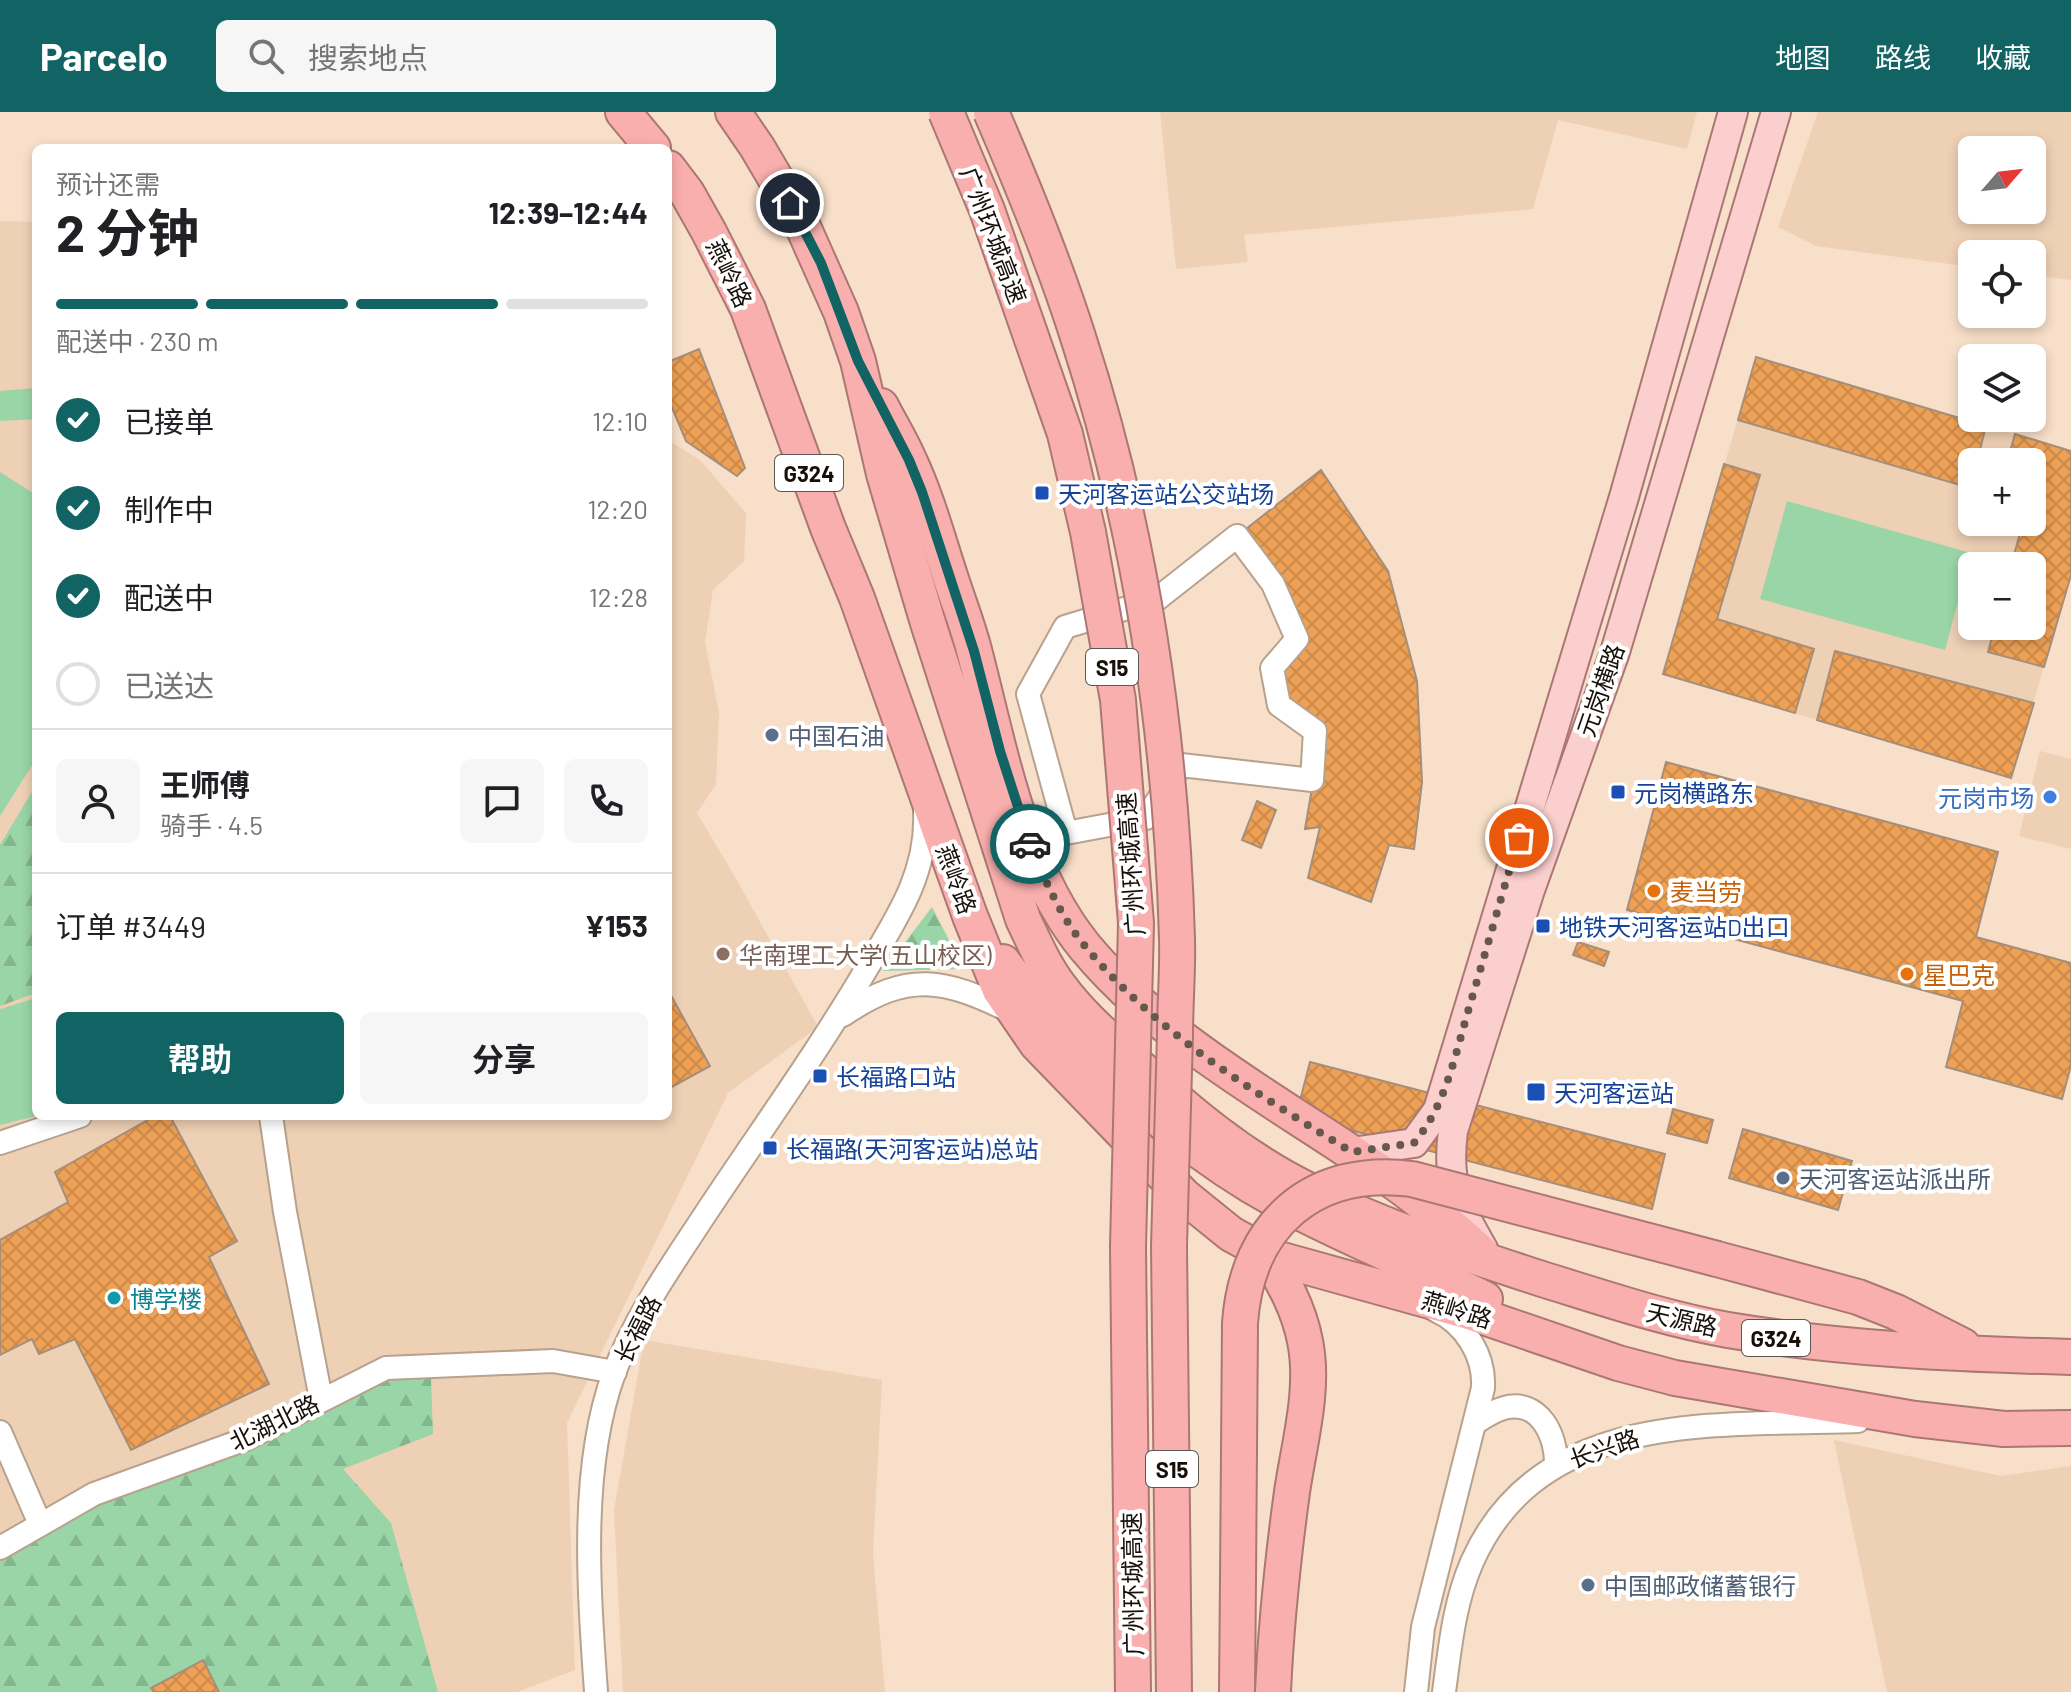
<!DOCTYPE html>
<html lang="zh">
<head>
<meta charset="utf-8">
<style>
  :root { --surface:#fff; --page:#f6f6f6; --text:#202124; --muted:#757577; --line:#e0e0e0; --accent:#126364 }
  body { margin:0; font-family:Barlow,"Noto Sans SC",sans-serif; background:var(--page); color:var(--text); height:100vh; display:flex; flex-direction:column; font-size:30px; white-space:nowrap }
  * { box-sizing:border-box; margin:0 }
  p { font-size:26px; color:var(--muted) }
  .icon { flex:none; width:44px; height:44px; fill:none; stroke:currentColor; stroke-width:2; stroke-linecap:round; stroke-linejoin:round }
  .map { position:relative; flex:1; overflow:hidden }
  .drawer { position:absolute; left:32px; top:32px; width:640px; height:976px; display:flex; flex-direction:column; background:var(--surface); border-radius:12px; box-shadow:0 4px 12px #0003 }
  .drawer>* { flex:none }
  .needle { width:52px; rotate:62deg }
  .tools { position:absolute; left:1958px; top:24px; display:grid; gap:16px }
  .tools a { display:grid; place-items:center; width:88px; height:88px; border-radius:12px; background:var(--surface); box-shadow:0 4px 12px #0003; font-size:40px }
  .pin { position:absolute; display:grid; place-items:center; width:68px; height:68px; color:#fff; margin:-34px; border:4px solid #fff; border-radius:50%; box-shadow:0 2px 8px #0007 }
  .courier { position:absolute; display:grid; place-items:center; width:80px; height:80px; margin:-40px; border:6px solid #126364; border-radius:50%; background:#fff; color:#222; box-shadow:0 2px 10px #0007 }
  .summary em { font-style:normal; font-weight:700 }
  .summary div { display:flex; flex-direction:column-reverse }
  .summary { display:flex; align-items:center; justify-content:space-between; height:136px; padding:0 24px }
  h1 { font-size:52px; font-weight:700; line-height:60px }
  .bar { display:grid; grid-template-columns:repeat(4,1fr); gap:12px 8px; align-content:center; height:96px; padding:0 24px }
  .bar i { height:10px; border-radius:6px; background:var(--line) }
  .bar .active { background:var(--accent) }
  .bar p { grid-column:span 4 }
  .line { display:flex; align-items:center; gap:20px; padding:0 24px; border-top:2px solid var(--line) }
  .line div { flex:1 }
  .round { display:grid; place-items:center; flex:none; width:84px; height:84px; border-radius:12px; background:var(--page) }
  ol { padding:0 24px; list-style:none }
  li { display:flex; align-items:center; gap:24px; height:88px }
  li p { margin-inline-start:auto }
  li .icon { padding:8px; border-radius:50%; background:var(--accent); color:#fff; stroke-width:4 }
  li:last-child { color:var(--muted) }
  li i { width:44px; height:44px; border:4px solid var(--line); border-radius:50% }
  .button { display:flex; gap:16px; margin-top:auto; padding:16px 24px }
  .button a { flex:1; height:92px; border-radius:12px; background:var(--accent); color:#fff; font-size:32px; font-weight:700; line-height:92px; text-align:center }
  .button a+a { background:var(--page); color:var(--text) }
  header { display:flex; align-items:center; gap:48px; box-sizing:border-box; height:112px; padding:0 40px; background:var(--accent); color:#fff }
  header strong { font-size:38px }
  nav { display:flex; gap:44px; margin-inline-start:auto; font-size:28px }
  .search { width:560px; height:72px; background:var(--page); display:flex; align-items:center; gap:20px; box-sizing:border-box; padding:0 28px; border-radius:12px; color:var(--muted); font-size:30px }
  .map>svg:first-child { display:block }
  .built { fill:#eed0b5; fill-rule:evenodd }
  .forest { fill:url(#forest-firs) }
  .pitch { fill:#99d5a7 }
  .building { fill:url(#building-cross-hatch); stroke:#a58e7a; stroke-width:2 }
  .lines { fill:none; stroke-linecap:round; stroke-linejoin:round }
  .minor-casing { stroke:#b8a18d; stroke-width:26 }
  .major-casing { stroke:#aa7774; stroke-width:32 }
  .highway-casing { stroke:#aa7774; stroke-width:38 }
  .minor { stroke:#fff; stroke-width:22 }
  .major { stroke:#fbcfce; stroke-width:28 }
  .highway { stroke:#f9afae; stroke-width:34 }
  .highway-bridge-casing { stroke:#aa7774; stroke-width:38; stroke-linecap:butt }
  .highway-bridge { stroke:#f9afae; stroke-width:34 }
  .done { stroke:#66584c; stroke-width:8; stroke-dasharray:0 14.4 }
  .route { stroke:#126364; stroke-width:10 }
  .transit-dot { fill:#1a4fb4; stroke:#fff; stroke-width:3 }
  .service-dot { fill:#5c6f8a; stroke:#fff; stroke-width:3 }
  .shop-dot { fill:#3f7fe0; stroke:#fff; stroke-width:3 }
  .food-dot { fill:#e8710a; stroke:#fff; stroke-width:3 }
  .education-dot { fill:#8d6e63; stroke:#fff; stroke-width:3 }
  .culture-dot { fill:#0f9aa8; stroke:#fff; stroke-width:3 }
  .labels { text-anchor:middle; dominant-baseline:central; stroke-width:8; stroke-linejoin:round; paint-order:stroke }
  .shield { fill:#fff; stroke:#5d5752; stroke-width:2 }
  .shield-label { font-size:22px; font-weight:bold; fill:#170f08 }
  .street-label { font-size:24px; fill:#170f08; stroke:#fff }
  .transit-label { font-size:24px; fill:#164399; stroke:#fff; text-anchor:start }
  .service-label { font-size:24px; fill:#4e5e75; stroke:#fff; text-anchor:start }
  .shop-label { font-size:24px; fill:#366cbe; stroke:#fff; text-anchor:end }
  .food-label { font-size:24px; fill:#c56008; stroke:#fff; text-anchor:start }
  .education-label { font-size:24px; fill:#785e54; stroke:#fff; text-anchor:start }
  .culture-label { font-size:24px; fill:#0d838f; stroke:#fff; text-anchor:start }
</style>
</head>
<body>
<header>
<strong>Parcelo</strong>
<div class="search"><svg class="icon" aria-label="search" viewBox="0 0 24 24"><circle cx="10" cy="10" r="6"/><path d="M15 15l6 6"/></svg>搜索地点</div>
<nav><a>地图</a><a>路线</a><a>收藏</a></nav>
</header>
<div class="map">
<svg width="2071" height="1580" viewBox="0 0 2071 1580">
  <defs>
    <pattern id="forest-firs" width="22" height="20" patternUnits="userSpaceOnUse" patternTransform="scale(2)"><rect width="22" height="20" fill="#99d5a7"/><path d="M5 1l3.5 6h-7zM16 11l3.5 6h-7z" fill="#83b68e"/></pattern>
    <pattern id="building-cross-hatch" width="8" height="8" patternUnits="userSpaceOnUse" patternTransform="scale(2)"><rect width="8" height="8" fill="#eea156"/><path d="M0 0l8 8M0 8l8-8" fill="none" stroke="#cb8949"/></pattern>
  </defs>
  <rect width="100%" height="100%" fill="#f8dfc9"/>
  <g class="built">
    <path d="M 1160,0 L 1697,0 L 1687,37 L 1558,8 L 1533,97 L 1244,123 L 1248,150 L 1176,157 Z"/>
    <path d="M 1818,0 L 2071,0 L 2071,168 L 2032,163 L 2032,142 L 1972,142 L 1972,155 L 1816,134 L 1778,115 ZM 2032,38 L 2032,98 L 1972,98 L 1972,38 Z"/>
    <path d="M 0,109 L 36,110 L 36,1004 L 668,1004 L 668,328 L 700,348 L 746,401 L 744,449 L 713,478 L 705,530 L 719,600 L 716,672 L 697,701 L 738,770 L 818,915 L 728,981 L 567,1311 L 575,1558 L 517,1580 L 0,1580 Z"/>
    <path d="M 1756,245 L 2071,339 L 2071,463 L 2011,666 L 1663,562 ZM 1972,350 L 2032,350 L 2032,410 L 1972,410 ZM 1972,454 L 2032,454 L 2032,514 L 1972,514 Z"/>
    <path d="M 2040,639 L 2071,647 L 2071,737 L 2019,724 Z"/>
    <path d="M 644,1228 L 882,1268 L 873,1442 L 885,1580 L 623,1580 L 614,1398 Z"/>
    <path d="M 1834,1328 L 2001,1364 L 2071,1354 L 2071,1580 L 1887,1580 Z"/>
  </g>
  <g class="forest">
    <path d="M 36,673 L 36,881 L 0,894 L 0,733 Z"/>
    <path d="M 932,795 L 964,857 L 883,859 Z"/>
    <path d="M 376,1261 L 431,1267 L 433,1322 L 343,1357 L 391,1411 L 438,1580 L 219,1580 L 203,1548 L 152,1575 L 154,1580 L 0,1580 L 0,1446 L 8,1431 Z"/>
  </g>
  <g class="pitch">
    <path d="M 36,276 L 36,307 L 0,309 L 0,279 Z"/>
    <path d="M 0,360 L 36,383 L 36,647 L 0,704 Z"/>
    <path d="M 1787,389 L 1971,441 L 1945,538 L 1760,487 Z"/>
    <path d="M 36,886 L 36,1004 L 0,1013 L 0,897 Z"/>
  </g>
  <g class="building">
    <path d="M 699,237 L 745,356 L 737,364 L 686,329 L 668,286 L 668,250 Z"/>
    <path d="M 1756,245 L 1986,314 L 1977,350 L 1972,350 L 1970,376 L 1738,308 Z"/>
    <path d="M 2015,322 L 2071,339 L 2071,463 L 2044,555 L 1988,540 L 1995,514 L 2032,514 L 2032,454 L 2011,454 L 2023,410 L 2032,410 L 2032,350 L 2007,350 Z"/>
    <path d="M 1724,352 L 1760,363 L 1717,507 L 1814,537 L 1795,601 L 1663,562 Z"/>
    <path d="M 1321,358 L 1388,459 L 1417,569 L 1422,670 L 1414,737 L 1389,733 L 1371,790 L 1308,766 L 1320,715 L 1305,717 L 1311,682 L 1315,619 L 1279,593 L 1272,556 L 1297,527 L 1237,424 Z"/>
    <path d="M 1835,539 L 2034,591 L 2011,666 L 1817,608 Z"/>
    <path d="M 1666,650 L 1998,740 L 1976,825 L 2071,851 L 2071,953 L 2062,987 L 1946,955 L 1963,889 L 1627,798 Z"/>
    <path d="M 1257,689 L 1276,698 L 1261,736 L 1242,728 Z"/>
    <path d="M 1578,830 L 1609,840 L 1604,854 L 1573,843 Z"/>
    <path d="M 668,878 L 710,954 L 668,977 Z"/>
    <path d="M 1310,950 L 1665,1042 L 1652,1097 L 1296,1004 Z"/>
    <path d="M 1673,997 L 1713,1008 L 1707,1031 L 1667,1021 Z"/>
    <path d="M 155,1004 L 170,1004 L 237,1129 L 209,1145 L 269,1272 L 131,1338 L 75,1227 L 39,1242 L 32,1227 L 0,1243 L 0,1128 L 68,1090 L 55,1060 Z"/>
    <path d="M 1743,1017 L 1852,1049 L 1838,1098 L 1729,1066 Z"/>
    <path d="M 203,1548 L 219,1580 L 154,1580 L 151,1576 Z"/>
  </g>
  <g class="lines">
    <g class="minor-casing">
      <g id="minor">
        <path d="M 1237,424 L 1273,472 L 1297,527 L 1272,556 L 1279,593 L 1315,619 L 1312,668 L 1181,653 L 1146,706 L 1066,721 L 1028,582 L 1065,515 L 1157,487 Z"/>
        <path d="M 843,903 C 909,858 944,867 1012,900"/>
        <path d="M 271,1004 L 285,1100 L 321,1287"/>
        <path d="M 0,1031 L 80,1004"/>
        <path d="M 1475,1311 C 1484,1305 1493,1299 1504,1296 C 1539,1286 1557,1324 1556,1353"/>
        <path d="M 0,1320 L 40,1412"/>
        <path d="M 0,1436 L 94,1382 L 246,1327 L 386,1256 L 553,1249 L 615,1260"/>
        <path d="M 596,1580 C 589,1479 579,1357 614,1261 C 635,1205 672,1153 704,1104 C 759,1021 817,941 867,856 C 897,806 928,760 925,700"/>
        <path d="M 1416,1580 L 1423,1515 L 1483,1276 C 1485,1244 1465,1211 1435,1198"/>
        <path d="M 1444,1580 C 1450,1536 1454,1491 1472,1450 C 1540,1296 1718,1314 1858,1309"/>
      </g>
    </g>
    <g class="major-casing">
      <g id="major">
        <path d="M 1352,1040 L 1414,1031 L 1438,998 L 1624,385 L 1733,0"/>
        <path d="M 1483,1137 C 1458,1093 1446,1071 1453,1019 L 1530,778 L 1615,540 L 1776,0"/>
      </g>
    </g>
    <g class="highway-casing">
      <g id="highway">
        <path d="M 623,0 L 653,36"/>
        <path d="M 733,0 L 757,35 L 800,108 L 841,200 L 858,249 L 884,362 L 928,511 L 1023,807 C 1034,830 1044,854 1060,875 C 1081,904 1110,928 1136,952 C 1188,1000 1243,1046 1306,1077 C 1382,1115 1462,1141 1542,1167 C 1604,1186 1665,1207 1728,1218 C 1841,1237 1957,1242 2071,1245"/>
        <path d="M 668,56 L 687,81 L 709,120 L 748,197 L 828,416 L 857,486 L 970,804 L 1000,878 L 1037,932 L 1184,1084 L 1231,1122 L 1275,1146 L 1466,1199 L 1618,1251 L 1675,1266 L 1915,1307 L 2004,1317 L 2071,1316"/>
        <path d="M 881,294 C 890,312 901,329 909,348 C 927,386 938,428 951,467 C 959,492 969,517 975,542 C 1000,638 1021,757 1085,835 C 1158,923 1259,979 1352,1041 C 1398,1071 1441,1104 1481,1141"/>
        <path d="M 1003,850 C 1027,883 1056,911 1085,940 C 1143,996 1204,1049 1276,1088 C 1344,1125 1415,1153 1485,1187"/>
        <path d="M 1169,1134 L 1174,1580"/>
        <path d="M 1128,1135 L 1133,1580"/>
        <path d="M 1264,1141 C 1283,1166 1299,1198 1305,1229 C 1315,1277 1299,1332 1292,1380 C 1283,1446 1276,1513 1273,1580"/>
        <path d="M 1717,1147 L 1858,1185 L 1896,1200 L 1963,1234"/>
        <path d="M 1237,1580 L 1238,1467"/>
      </g>
    </g>
    <use href="#minor" class="minor"/>
    <use href="#major" class="major"/>
    <use href="#highway" class="highway"/>
    <g class="highway-bridge-casing">
      <g id="highway-bridge">
        <path d="M 946,0 L 987,98 L 1065,322 L 1088,420 L 1118,588 L 1136,811 L 1128,1135"/>
        <path d="M 991,0 C 1023,74 1054,149 1078,225 C 1141,419 1171,623 1177,826 C 1178,858 1175,891 1175,923 C 1173,993 1171,1064 1169,1134"/>
        <path d="M 1238,1467 L 1240,1211 C 1247,1113 1312,1054 1412,1067 L 1717,1147"/>
      </g>
    </g>
    <use href="#highway-bridge" class="highway-bridge"/>
  </g>
  <g class="lines">
    <path class="done" d="M 1030,732 C 1045,768 1060,804 1085,834 C 1157,922 1257,982 1352,1040 L 1414,1031 C 1446,993 1455,943 1469,896 C 1486,839 1502,782 1519,726"/>
    <path class="route" d="M 790,91 L 821,151 L 858,249 L 909,348 L 922,380 L 974,539 L 1000,639 L 1030,732"/>
  </g>
  <g class="transit-dot">
    <rect x="1034" y="373" width="16" height="16" rx="4"/>
    <rect x="1610" y="672" width="16" height="16" rx="4"/>
    <rect x="1535" y="806" width="16" height="16" rx="4"/>
    <rect x="812" y="956" width="16" height="16" rx="4"/>
    <rect x="1526" y="970" width="20" height="20" rx="4"/>
    <rect x="762" y="1028" width="16" height="16" rx="4"/>
  </g>
  <g class="service-dot">
    <circle cx="772" cy="623" r="8"/>
    <circle cx="1783" cy="1066" r="8"/>
    <circle cx="1588" cy="1473" r="8"/>
  </g>
  <circle class="shop-dot" cx="2050" cy="685" r="8"/>
  <g class="food-dot">
    <circle cx="1654" cy="779" r="8"/>
    <circle cx="1907" cy="862" r="8"/>
  </g>
  <circle class="education-dot" cx="723" cy="842" r="8"/>
  <circle class="culture-dot" cx="114" cy="1186" r="8"/>
  <g class="labels">
    <g class="shield">
      <rect x="775" y="343" width="68" height="36" rx="6"/>
      <rect x="1086" y="537" width="52" height="36" rx="6"/>
      <rect x="1742" y="1208" width="68" height="36" rx="6"/>
      <rect x="1146" y="1339" width="52" height="36" rx="6"/>
    </g>
    <g class="shield-label">
      <text x="809" y="361">G324</text>
      <text x="1112" y="555">S15</text>
      <text x="1776" y="1226">G324</text>
      <text x="1172" y="1357">S15</text>
    </g>
    <g class="street-label">
      <text transform="translate(994 123) rotate(69)">广州环城高速</text>
      <text transform="translate(730 161) rotate(64)">燕岭路</text>
      <text transform="translate(1600 578) rotate(-71)">元岗横路</text>
      <text transform="translate(1130 752) rotate(-94)">广州环城高速</text>
      <text transform="translate(957 767) rotate(70)">燕岭路</text>
      <text transform="translate(1457 1197) rotate(17)">燕岭路</text>
      <text transform="translate(1682 1207) rotate(13)">天源路</text>
      <text transform="translate(637 1217) rotate(-63)">长福路</text>
      <text transform="translate(274 1310) rotate(-26)">北湖北路</text>
      <text transform="translate(1604 1336) rotate(-19)">长兴路</text>
      <text transform="translate(1132 1472) rotate(-91)">广州环城高速</text>
    </g>
    <g class="transit-label">
      <text x="1058" y="381">天河客运站公交站场</text>
      <text x="1634" y="680">元岗横路东</text>
      <text x="1559" y="814">地铁天河客运站D出口</text>
      <text x="836" y="964">长福路口站</text>
      <text x="1554" y="980">天河客运站</text>
      <text x="786" y="1036">长福路(天河客运站)总站</text>
    </g>
    <g class="service-label">
      <text x="788" y="623">中国石油</text>
      <text x="1799" y="1066">天河客运站派出所</text>
      <text x="1604" y="1473">中国邮政储蓄银行</text>
    </g>
    <g class="shop-label">
      <text x="2034" y="685">元岗市场</text>
    </g>
    <g class="food-label">
      <text x="1670" y="779">麦当劳</text>
      <text x="1923" y="862">星巴克</text>
    </g>
    <g class="education-label">
      <text x="739" y="842">华南理工大学(五山校区)</text>
    </g>
    <g class="culture-label">
      <text x="130" y="1186">博学楼</text>
    </g>
  </g>
</svg>
<div class="tools">
<a><svg class="needle" viewBox="-14 -14 28 28"><path d="M0-13l5 13h-10z" fill="#e53935"/><path d="M0 13l5-13h-10z" fill="#757577"/></svg></a>
<a><svg class="icon" aria-label="locate" viewBox="0 0 24 24"><circle cx="12" cy="12" r="6"/><path d="M12 2v4M12 18v4M2 12h4M18 12h4"/></svg></a>
<a><svg class="icon" aria-label="layers" viewBox="0 0 24 24"><path d="M12 4l9 5-9 5-9-5zM3 14l9 5 9-5"/></svg></a>
<a>+</a>
<a>−</a>
</div>
<div class="pin" style="left:1519px;top:726px;background:#ea580c"><svg class="icon" aria-label="bag" viewBox="0 0 24 24"><path d="M5 8h14l-1 12H6zM9 8a3 3 0 0 1 6 0"/></svg></div>
<div class="pin" style="left:790px;top:91px;background:#1f2937"><svg class="icon" aria-label="home" viewBox="0 0 24 24"><path d="M3 11l9-7 9 7M6 9v11h12V9"/></svg></div>
<div class="courier" style="left:1030px;top:732px"><svg class="icon" aria-label="car" viewBox="0 0 24 24"><path d="M5 17H2v-5l4-1 3-4h7l3 4 3 1v5h-3M9 17h6M6 11h13"/><circle cx="7" cy="17" r="2"/><circle cx="17" cy="17" r="2"/></svg></div>
<section class="drawer">
<div class="summary"><div><h1>2 分钟</h1><p>预计还需</p></div><em>12:39–12:44</em></div>
<div class="bar"><i class="active"></i><i class="active"></i><i class="active"></i><i></i><p>配送中 · 230 m</p></div>
<ol>
<li><svg class="icon" aria-label="check" viewBox="0 0 24 24"><path d="M5 12l5 5 9-10"/></svg>已接单<p>12:10</p></li>
<li><svg class="icon" aria-label="check" viewBox="0 0 24 24"><path d="M5 12l5 5 9-10"/></svg>制作中<p>12:20</p></li>
<li><svg class="icon" aria-label="check" viewBox="0 0 24 24"><path d="M5 12l5 5 9-10"/></svg>配送中<p>12:28</p></li>
<li><i></i>已送达</li>
</ol>
<div class="line" style="height:144px"><a class="round"><svg class="icon" aria-label="person" viewBox="0 0 24 24"><circle cx="12" cy="8" r="4"/><path d="M4 21q1-7 8-7t8 7"/></svg></a><div><b>王师傅</b><p>骑手 · 4.5</p></div><a class="round"><svg class="icon" aria-label="chat" viewBox="0 0 24 24"><path d="M4 5h16v11H9l-5 4z"/></svg></a><a class="round"><svg class="icon" aria-label="phone" viewBox="0 0 24 24"><path d="M5 4h4l2 5-3 2q2 4 5 5l2-3 5 2v4C11 20 4 13 5 4z"/></svg></a></div>
<div class="line" style="height:104px"><div>订单 #3449</div><b>¥153</b></div>
<div class="button"><a>帮助</a><a>分享</a></div>
</section>
</div>
</body>
</html>
